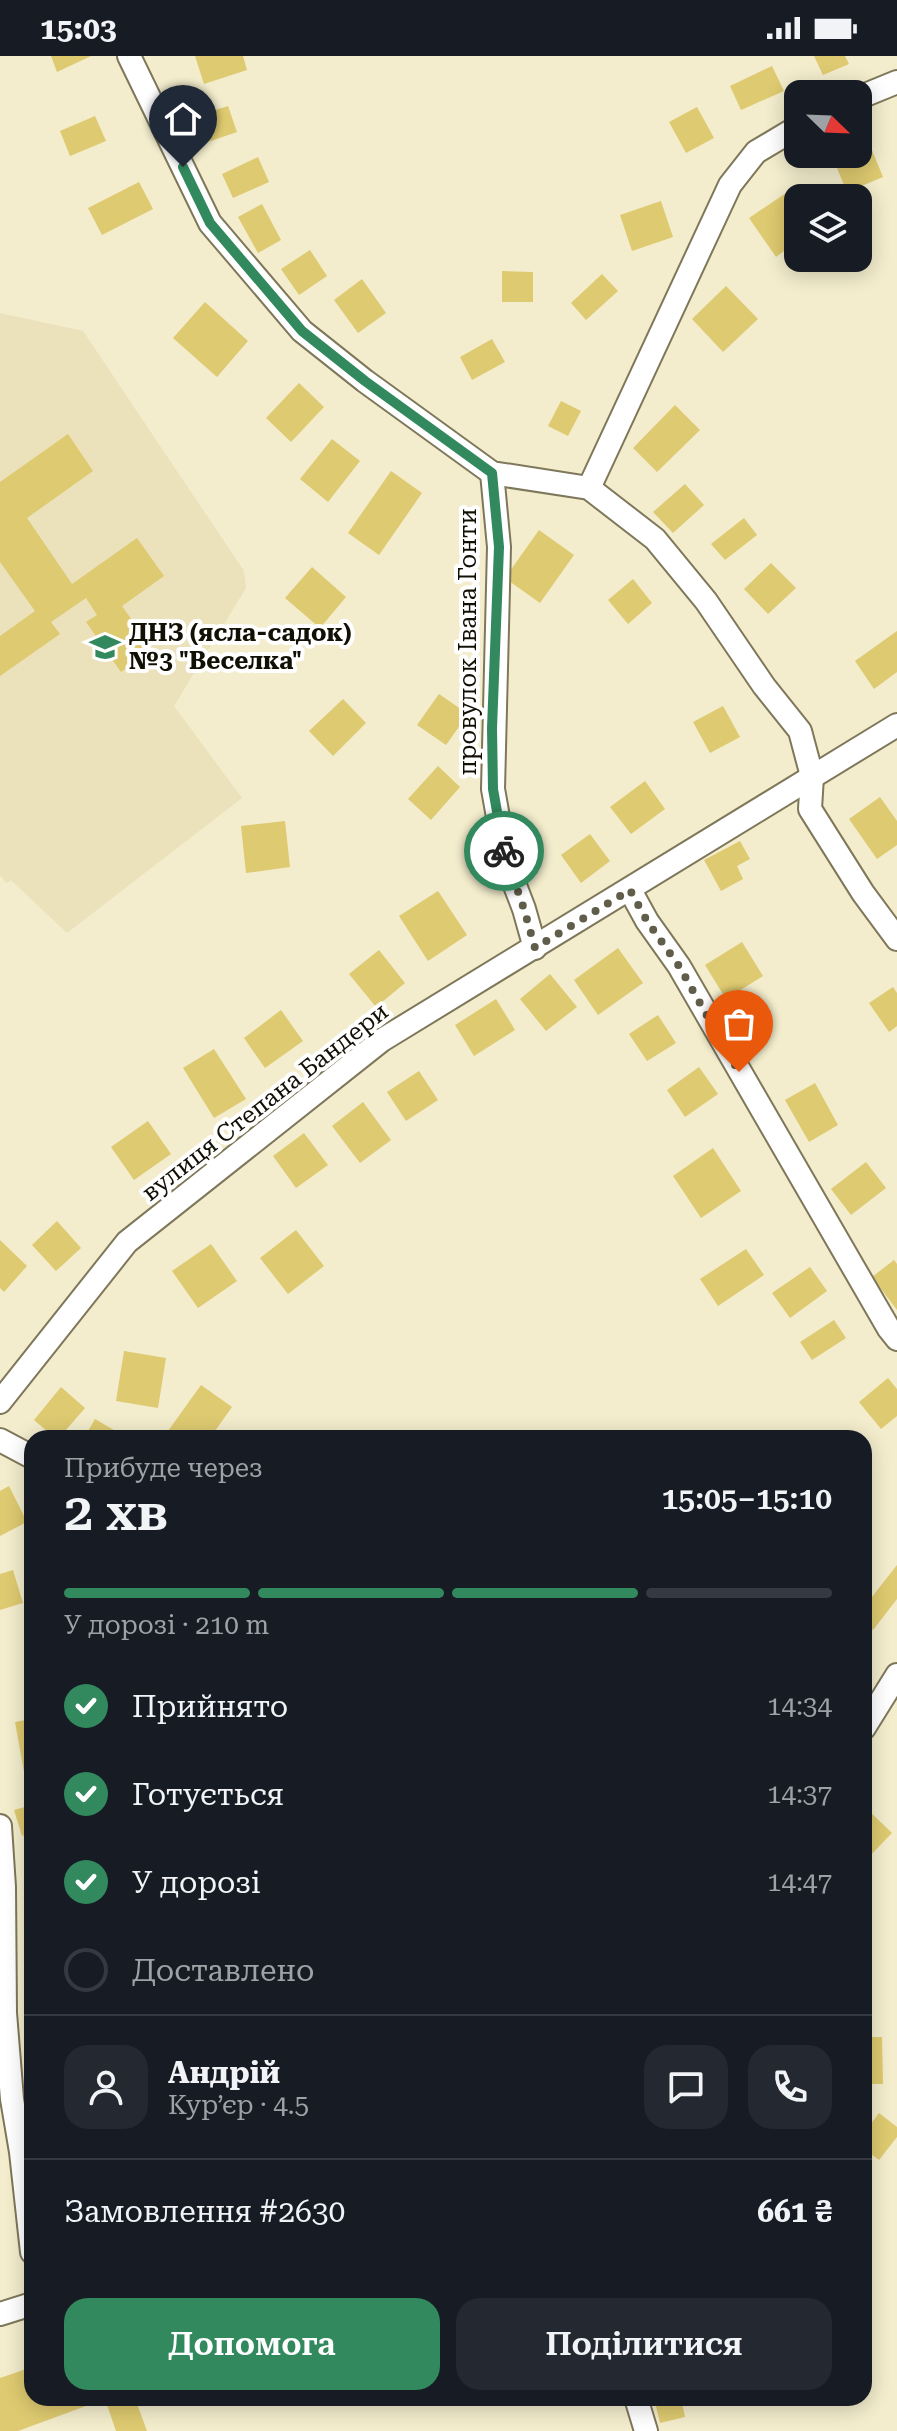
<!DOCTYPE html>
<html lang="uk">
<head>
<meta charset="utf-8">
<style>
  :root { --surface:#171b24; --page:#242831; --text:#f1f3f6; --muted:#9ea1a6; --line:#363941; --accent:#31895d }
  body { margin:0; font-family:"Roboto Serif",serif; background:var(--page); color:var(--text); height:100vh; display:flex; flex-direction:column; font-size:30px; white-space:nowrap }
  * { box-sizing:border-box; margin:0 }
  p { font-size:26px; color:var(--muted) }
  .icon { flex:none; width:44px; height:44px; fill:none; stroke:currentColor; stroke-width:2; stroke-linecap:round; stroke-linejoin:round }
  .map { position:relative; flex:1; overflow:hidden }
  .panel { position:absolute; left:24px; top:1374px; width:848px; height:976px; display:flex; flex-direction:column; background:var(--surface); border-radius:24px; box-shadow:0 4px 20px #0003 }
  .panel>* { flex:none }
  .needle { width:52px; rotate:113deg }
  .tools { position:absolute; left:784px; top:24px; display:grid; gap:16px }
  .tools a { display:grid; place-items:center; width:88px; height:88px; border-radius:16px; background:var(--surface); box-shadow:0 4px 20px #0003; font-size:40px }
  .pin { position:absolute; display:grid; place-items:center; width:68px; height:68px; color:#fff; margin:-82px -34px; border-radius:50% 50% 50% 0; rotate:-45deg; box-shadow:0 0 8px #0007 }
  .pin .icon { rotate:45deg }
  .courier { position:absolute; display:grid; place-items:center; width:80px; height:80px; margin:-40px; border:6px solid #31895d; border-radius:50%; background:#fff; color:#222; box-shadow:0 2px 10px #0007 }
  .summary em { font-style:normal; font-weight:600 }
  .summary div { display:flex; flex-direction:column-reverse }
  .summary { display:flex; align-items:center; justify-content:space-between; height:136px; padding:0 40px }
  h1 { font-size:52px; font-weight:600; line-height:60px }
  .bar { display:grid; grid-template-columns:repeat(4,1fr); gap:12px 8px; align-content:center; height:96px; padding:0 40px }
  .bar i { height:10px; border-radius:6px; background:var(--line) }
  .bar .selected { background:var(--accent) }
  .bar p { grid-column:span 4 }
  .line { display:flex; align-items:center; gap:20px; padding:0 40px; border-top:2px solid var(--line) }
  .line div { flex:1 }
  .round { display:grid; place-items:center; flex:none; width:84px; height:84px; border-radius:24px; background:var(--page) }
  ol { padding:0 40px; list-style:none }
  li { display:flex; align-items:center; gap:24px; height:88px }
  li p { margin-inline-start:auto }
  li .icon { padding:8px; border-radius:50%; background:var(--accent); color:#fff; stroke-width:4 }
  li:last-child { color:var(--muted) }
  li i { width:44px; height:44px; border:4px solid var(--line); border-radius:50% }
  .button { display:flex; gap:16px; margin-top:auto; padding:16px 40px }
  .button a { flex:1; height:92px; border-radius:24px; background:var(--accent); color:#fff; font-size:32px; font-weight:600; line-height:92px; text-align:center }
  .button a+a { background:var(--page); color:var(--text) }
  .status { display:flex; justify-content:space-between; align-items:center; height:56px; padding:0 40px; background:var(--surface); direction:ltr }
  .status svg { height:22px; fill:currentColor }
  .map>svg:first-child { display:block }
  .built { fill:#ebe2bb }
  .building { fill:#deca70 }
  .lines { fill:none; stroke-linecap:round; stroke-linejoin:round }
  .street-casing { stroke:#7e775a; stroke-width:26 }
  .street { stroke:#fff; stroke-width:22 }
  .done { stroke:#615d4b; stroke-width:8; stroke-dasharray:0 14.4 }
  .route { stroke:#31895d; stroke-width:10 }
  .labels { text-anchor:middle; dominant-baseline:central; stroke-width:8; stroke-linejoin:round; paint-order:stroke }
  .poi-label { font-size:24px; font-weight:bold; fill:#121005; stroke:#fff; text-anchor:start }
  .street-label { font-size:24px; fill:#121005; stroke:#fff }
</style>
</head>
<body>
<div class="status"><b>15:03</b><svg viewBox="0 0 49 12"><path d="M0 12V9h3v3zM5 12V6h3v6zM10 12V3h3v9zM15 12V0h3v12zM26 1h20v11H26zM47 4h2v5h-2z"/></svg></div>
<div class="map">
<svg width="897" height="2375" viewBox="0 0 897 2375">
  <rect width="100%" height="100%" fill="#f3edcd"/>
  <path class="built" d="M 0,257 L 83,275 L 244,515 L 246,532 L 174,650 L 242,742 L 67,877 L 11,824 L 6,827 L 0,819 Z"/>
  <g class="building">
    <path d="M 51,0 L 91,0 L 57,16 Z"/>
    <path d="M 195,0 L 243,0 L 247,14 L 204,28 Z"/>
    <path d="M 814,0 L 845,0 L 849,8 L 823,19 Z"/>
    <path d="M 772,10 L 784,35 L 741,54 L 730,30 Z"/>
    <path d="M 228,50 L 237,76 L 202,88 L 193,61 Z"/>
    <path d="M 697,51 L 714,82 L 686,97 L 669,66 Z"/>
    <path d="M 95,60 L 106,85 L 70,100 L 60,75 Z"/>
    <path d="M 865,77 L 883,121 L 847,136 L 831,98 L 858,98 L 858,80 Z"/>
    <path d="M 258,101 L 269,126 L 233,142 L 222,118 Z"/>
    <path d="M 139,126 L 153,153 L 102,179 L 88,152 Z"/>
    <path d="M 786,137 L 798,154 L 798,185 L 776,201 L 749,162 Z"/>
    <path d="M 661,145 L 673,181 L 632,195 L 620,159 Z"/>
    <path d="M 262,148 L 281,184 L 258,197 L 238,161 Z"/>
    <path d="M 310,194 L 327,220 L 299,239 L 281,213 Z"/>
    <path d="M 502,215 L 533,216 L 533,246 L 502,246 Z"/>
    <path d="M 602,218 L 618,235 L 586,264 L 571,247 Z"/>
    <path d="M 362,223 L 386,257 L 358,277 L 334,244 Z"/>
    <path d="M 726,230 L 758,263 L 723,296 L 692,263 Z"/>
    <path d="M 205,246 L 248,285 L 217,321 L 173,282 Z"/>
    <path d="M 492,283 L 505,306 L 472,324 L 460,301 Z"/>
    <path d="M 299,327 L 324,351 L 291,386 L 266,362 Z"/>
    <path d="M 561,345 L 581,355 L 568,380 L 548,370 Z"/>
    <path d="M 675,349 L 700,374 L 657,416 L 633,392 Z"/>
    <path d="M 68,378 L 93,415 L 27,462 L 72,528 L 137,482 L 164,520 L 122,550 L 153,594 L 121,616 L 86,566 L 97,559 L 86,542 L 51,566 L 60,578 L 0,620 L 0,580 L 35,555 L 0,506 L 0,426 Z"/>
    <path d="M 332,383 L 360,405 L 328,446 L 300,423 Z"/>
    <path d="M 391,415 L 422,437 L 379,499 L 348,477 Z"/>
    <path d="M 685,428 L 704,449 L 673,477 L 653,456 Z"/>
    <path d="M 744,462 L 757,479 L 725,504 L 711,488 Z"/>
    <path d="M 539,474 L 574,499 L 540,547 L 505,522 Z"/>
    <path d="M 771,507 L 796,532 L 768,558 L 744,533 Z"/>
    <path d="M 312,511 L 346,541 L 320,572 L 285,542 Z"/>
    <path d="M 633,523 L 652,547 L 628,568 L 608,544 Z"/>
    <path d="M 897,575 L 897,616 L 874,633 L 855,605 Z"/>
    <path d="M 439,638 L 468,658 L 446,689 L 417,669 Z"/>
    <path d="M 343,643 L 366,667 L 333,700 L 309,675 Z"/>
    <path d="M 723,650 L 740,681 L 710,697 L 693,666 Z"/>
    <path d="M 438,710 L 460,731 L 431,764 L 408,743 Z"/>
    <path d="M 645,725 L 665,753 L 631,778 L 610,751 Z"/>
    <path d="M 880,741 L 897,765 L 897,789 L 877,803 L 849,763 Z"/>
    <path d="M 285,765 L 290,811 L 246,817 L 241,770 Z"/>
    <path d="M 590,778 L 610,805 L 581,827 L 561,799 Z"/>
    <path d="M 740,785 L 750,803 L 737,810 L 743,823 L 721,835 L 704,804 Z"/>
    <path d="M 438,835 L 467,879 L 428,905 L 399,860 Z"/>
    <path d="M 742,886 L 763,920 L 726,943 L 705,909 Z"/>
    <path d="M 618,892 L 643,927 L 598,959 L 574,924 Z"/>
    <path d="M 379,894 L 405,927 L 376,951 L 349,918 Z"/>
    <path d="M 550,918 L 577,951 L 546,975 L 520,943 Z"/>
    <path d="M 893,931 L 897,937 L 897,970 L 889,976 L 869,947 Z"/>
    <path d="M 496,943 L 515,974 L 474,1000 L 455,969 Z"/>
    <path d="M 281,954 L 303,985 L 265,1012 L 244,982 Z"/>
    <path d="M 658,959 L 676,987 L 647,1005 L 629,978 Z"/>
    <path d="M 214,993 L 246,1043 L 214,1062 L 183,1012 Z"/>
    <path d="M 699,1011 L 718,1038 L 685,1061 L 667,1034 Z"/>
    <path d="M 419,1015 L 438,1044 L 406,1065 L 387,1036 Z"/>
    <path d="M 815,1027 L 838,1069 L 809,1086 L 785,1044 Z"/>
    <path d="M 363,1046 L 391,1084 L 360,1107 L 332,1070 Z"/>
    <path d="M 148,1065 L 171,1098 L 134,1124 L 111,1091 Z"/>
    <path d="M 304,1077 L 328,1109 L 296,1132 L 273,1100 Z"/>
    <path d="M 713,1092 L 741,1135 L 701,1162 L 673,1120 Z"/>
    <path d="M 866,1106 L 886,1132 L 851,1159 L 831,1133 Z"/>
    <path d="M 57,1165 L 81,1192 L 56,1215 L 32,1189 Z"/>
    <path d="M 296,1174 L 324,1210 L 288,1238 L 260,1202 Z"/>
    <path d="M 0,1184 L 27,1210 L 4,1236 L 0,1232 Z"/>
    <path d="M 211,1188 L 237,1225 L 198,1252 L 172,1215 Z"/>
    <path d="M 746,1193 L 764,1219 L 718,1250 L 700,1223 Z"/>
    <path d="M 894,1204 L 897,1208 L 897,1254 L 872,1221 Z"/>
    <path d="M 810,1211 L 827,1235 L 790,1262 L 772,1237 Z"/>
    <path d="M 834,1264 L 846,1282 L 812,1304 L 800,1286 Z"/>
    <path d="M 124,1295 L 166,1302 L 158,1352 L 116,1345 Z"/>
    <path d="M 888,1322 L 897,1333 L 897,1360 L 881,1373 L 859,1346 Z"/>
    <path d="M 201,1329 L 232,1351 L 210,1382 L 163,1382 Z"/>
    <path d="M 61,1331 L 85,1352 L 59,1382 L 55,1382 L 34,1364 Z"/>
    <path d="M 95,1363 L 124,1380 L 122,1382 L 84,1382 Z"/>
    <path d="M 9,1430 L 27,1466 L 0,1480 L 0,1435 Z"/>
    <path d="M 897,1509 L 897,1543 L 873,1574 L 864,1567 L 864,1551 Z"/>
    <path d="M 13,1514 L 23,1547 L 0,1554 L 0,1518 Z"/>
    <path d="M 32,1663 L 32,1714 L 24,1716 L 15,1666 Z"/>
    <path d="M 32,1749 L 32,1777 L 22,1780 L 14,1754 Z"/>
    <path d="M 864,1750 L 892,1777 L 864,1806 Z"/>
    <path d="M 27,1946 L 32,1946 L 32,1981 L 30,1981 Z"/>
    <path d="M 864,1981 L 882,1981 L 883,2028 L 864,2028 Z"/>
    <path d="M 879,2057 L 897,2071 L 897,2081 L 879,2104 L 864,2093 L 864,2077 Z"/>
    <path d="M 32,2311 L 32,2342 L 135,2342 L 147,2375 L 116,2375 L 105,2343 L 18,2375 L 0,2375 L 0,2322 Z"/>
    <path d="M 654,2342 L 681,2342 L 685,2361 L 660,2367 Z"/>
  </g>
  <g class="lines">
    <g class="street-casing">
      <g id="street">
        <path d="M 129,0 L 210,167 L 302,275 L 365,325 L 492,417 L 589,432 L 655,483 L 706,545 L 764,630 L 800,675 L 812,720 L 810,753 L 863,837 L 897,883"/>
        <path d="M 858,42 L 897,26"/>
        <path d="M 492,417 L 499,491 L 493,733 L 506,806 L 524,853 L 535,892"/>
        <path d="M 589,432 L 730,129 L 756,96 L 798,71"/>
        <path d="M 630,834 L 647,865 L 679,910 L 889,1273 L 897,1283"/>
        <path d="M 0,1346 L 127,1186 L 382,984 L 897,669"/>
        <path d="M 0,1384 L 32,1401"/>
        <path d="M 864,1672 L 897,1619"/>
        <path d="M 0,1770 L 4,1831 L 5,1957 L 12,2043 L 21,2096 L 32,2196"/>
        <path d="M 0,2258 L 32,2248"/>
        <path d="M 636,2342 L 646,2375"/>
      </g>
    </g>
    <use href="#street" class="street"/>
  </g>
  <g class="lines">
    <path class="done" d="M 504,795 L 524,853 L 535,892 L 630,834 L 647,865 L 679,910 L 739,1016"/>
    <path class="route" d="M 183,111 L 210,167 L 302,275 L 365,325 L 492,417 L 499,491 L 492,672 L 493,733 L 504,795"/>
  </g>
  <defs>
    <g id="school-bare" transform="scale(2.4)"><path d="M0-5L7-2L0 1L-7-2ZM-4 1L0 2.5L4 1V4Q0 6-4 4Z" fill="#31895d" stroke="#fff" stroke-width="2.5" paint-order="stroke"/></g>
  </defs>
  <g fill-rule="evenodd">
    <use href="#school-bare" x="105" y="591"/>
  </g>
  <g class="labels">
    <g class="poi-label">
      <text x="129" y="577">ДНЗ (ясла-садок)<tspan x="129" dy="28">№3 "Веселка"</tspan></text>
    </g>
    <g class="street-label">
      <text transform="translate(468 586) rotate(-90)">провулок Івана Гонти</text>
      <text transform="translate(265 1046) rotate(-38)">вулиця Степана Бандери</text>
    </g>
  </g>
</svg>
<div class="tools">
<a><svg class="needle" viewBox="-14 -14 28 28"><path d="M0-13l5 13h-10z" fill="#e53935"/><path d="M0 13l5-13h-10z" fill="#9ea1a6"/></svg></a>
<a><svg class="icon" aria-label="layers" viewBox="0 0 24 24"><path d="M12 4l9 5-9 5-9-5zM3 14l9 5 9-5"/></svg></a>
</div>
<div class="pin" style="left:739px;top:1016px;background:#ea580c"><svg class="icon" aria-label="bag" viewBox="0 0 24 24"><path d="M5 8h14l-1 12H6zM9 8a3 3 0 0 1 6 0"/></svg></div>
<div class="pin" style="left:183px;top:111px;background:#1f2937"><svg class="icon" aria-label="home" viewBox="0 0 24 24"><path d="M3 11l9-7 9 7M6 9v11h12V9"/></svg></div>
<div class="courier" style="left:504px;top:795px"><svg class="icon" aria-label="bike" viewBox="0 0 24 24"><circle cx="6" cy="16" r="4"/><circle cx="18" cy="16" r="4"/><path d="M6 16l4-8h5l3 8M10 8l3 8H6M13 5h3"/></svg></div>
<section class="panel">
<div class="summary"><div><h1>2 хв</h1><p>Прибуде через</p></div><em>15:05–15:10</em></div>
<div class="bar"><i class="selected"></i><i class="selected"></i><i class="selected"></i><i></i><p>У дорозі · 210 m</p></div>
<ol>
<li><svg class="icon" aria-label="check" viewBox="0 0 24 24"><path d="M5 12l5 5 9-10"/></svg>Прийнято<p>14:34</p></li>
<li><svg class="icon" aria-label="check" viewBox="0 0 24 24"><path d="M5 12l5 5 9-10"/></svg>Готується<p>14:37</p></li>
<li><svg class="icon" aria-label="check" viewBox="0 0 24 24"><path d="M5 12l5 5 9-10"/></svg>У дорозі<p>14:47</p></li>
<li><i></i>Доставлено</li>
</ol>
<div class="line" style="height:144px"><a class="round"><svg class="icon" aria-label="person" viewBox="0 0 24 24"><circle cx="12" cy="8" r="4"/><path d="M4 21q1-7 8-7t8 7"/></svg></a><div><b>Андрій</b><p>Кур’єр · 4.5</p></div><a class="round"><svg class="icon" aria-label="chat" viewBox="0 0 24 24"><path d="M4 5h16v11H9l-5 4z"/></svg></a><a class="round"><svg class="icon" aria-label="phone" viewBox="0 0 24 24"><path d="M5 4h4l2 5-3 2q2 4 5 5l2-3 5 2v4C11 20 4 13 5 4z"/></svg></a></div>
<div class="line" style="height:104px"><div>Замовлення #2630</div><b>661 ₴</b></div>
<div class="button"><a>Допомога</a><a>Поділитися</a></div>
</section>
</div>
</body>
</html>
